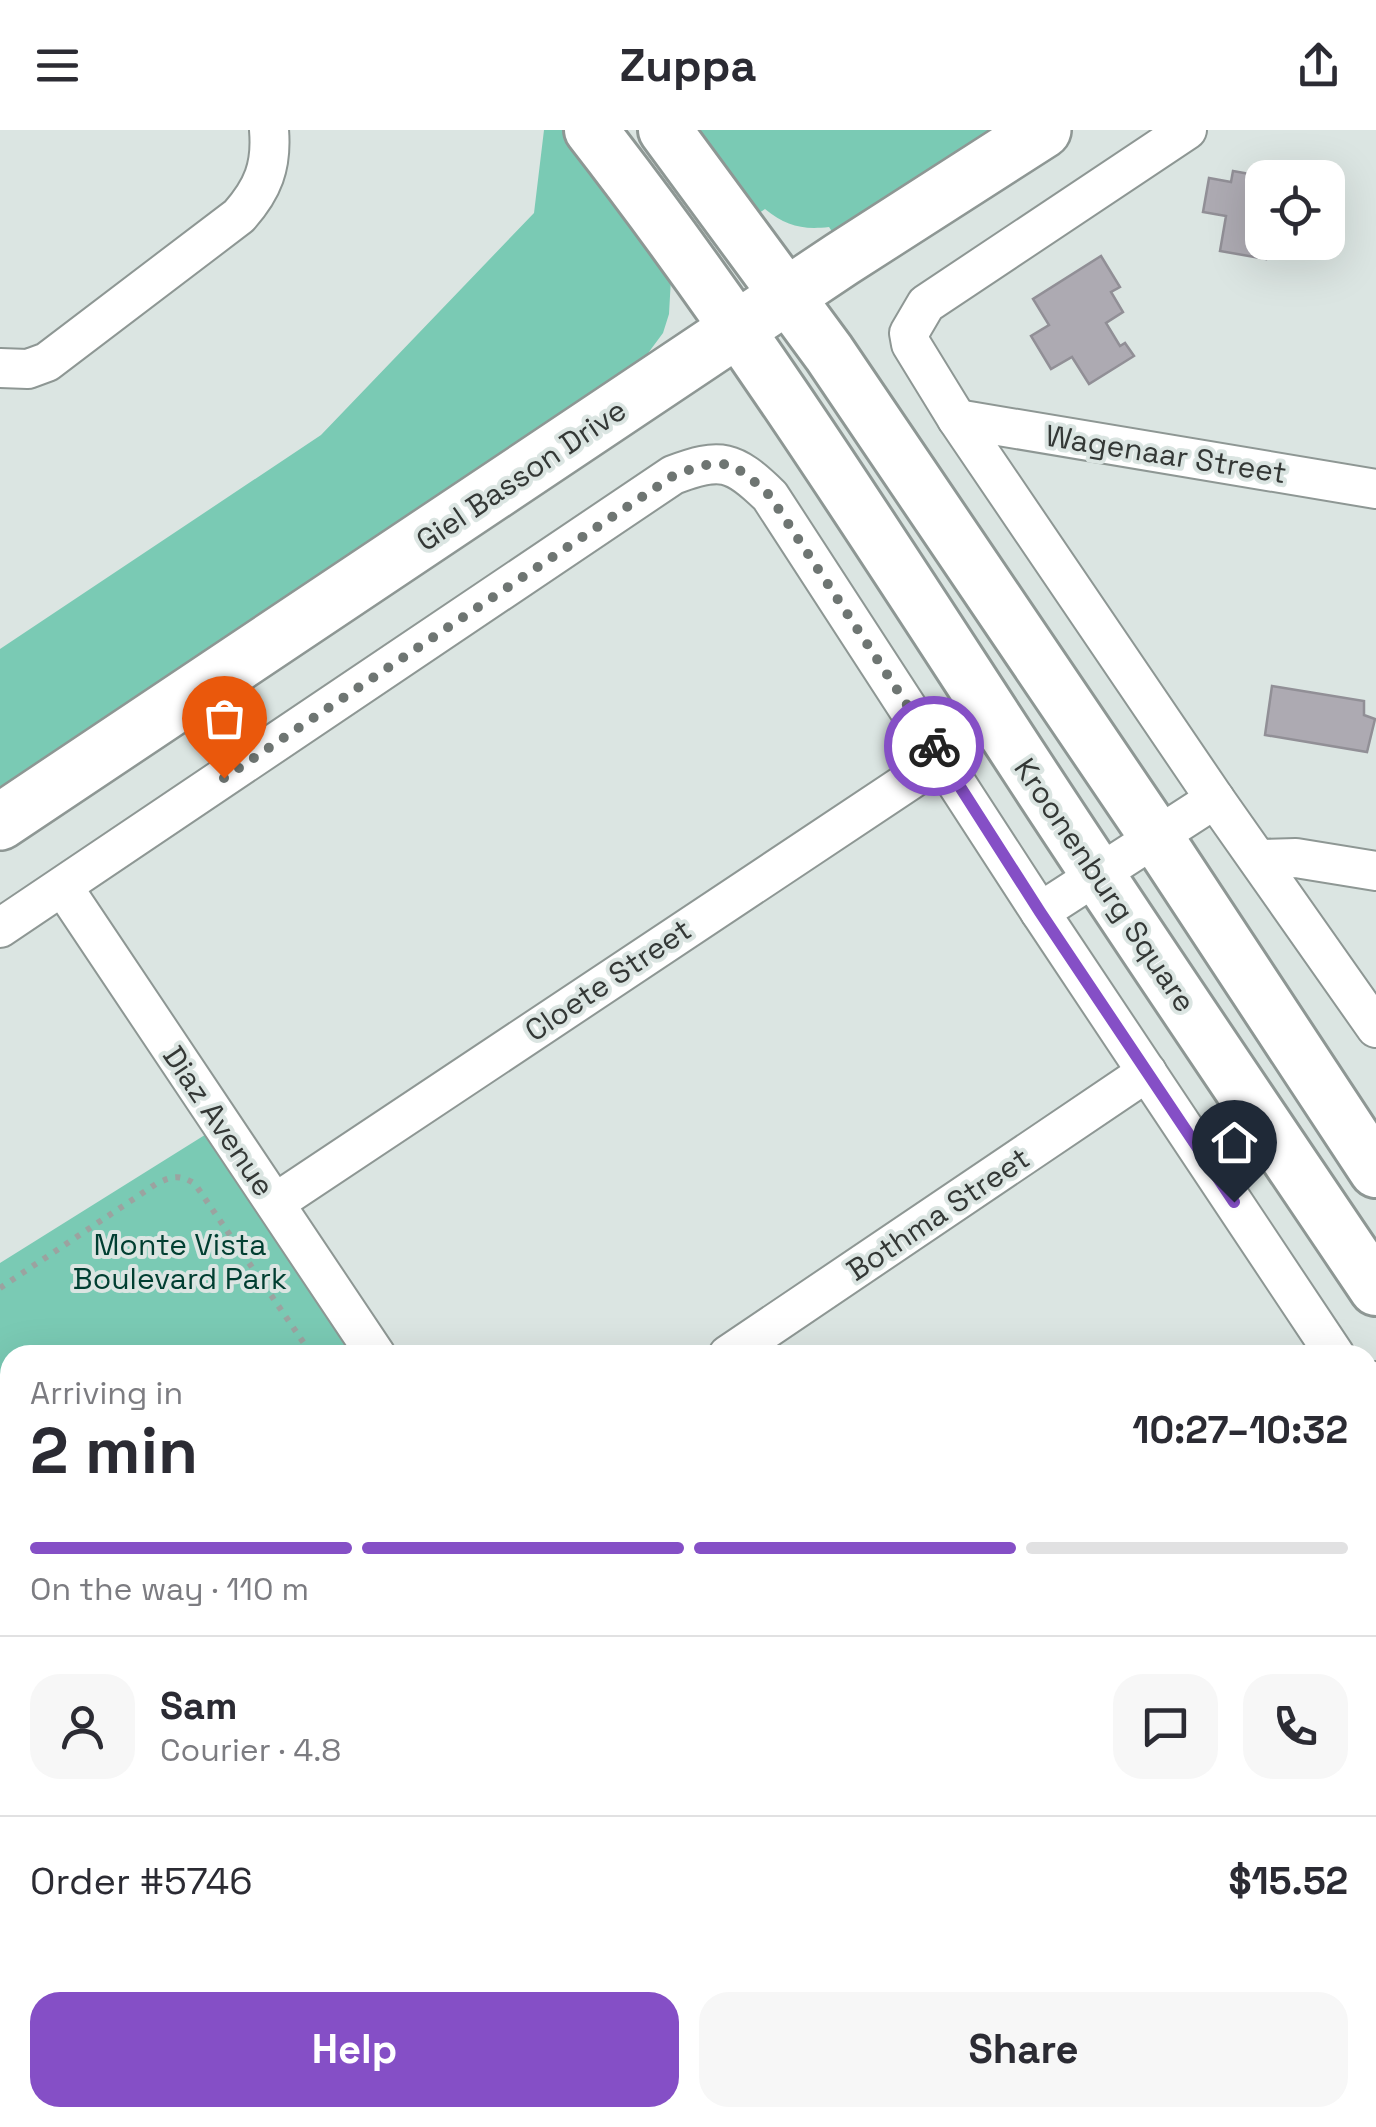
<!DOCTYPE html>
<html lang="en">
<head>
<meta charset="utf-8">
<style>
  :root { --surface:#fff; --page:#f7f7f7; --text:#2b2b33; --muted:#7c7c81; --line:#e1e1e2; --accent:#854fc6 }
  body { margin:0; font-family:"Space Grotesk",sans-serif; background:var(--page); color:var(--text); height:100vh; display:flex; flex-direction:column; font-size:38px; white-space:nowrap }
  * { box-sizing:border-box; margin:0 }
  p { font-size:32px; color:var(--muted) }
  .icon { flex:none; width:55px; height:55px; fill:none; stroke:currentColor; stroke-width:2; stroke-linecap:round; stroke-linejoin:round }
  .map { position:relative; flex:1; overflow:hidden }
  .sheet { position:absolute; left:0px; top:1215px; width:1378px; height:782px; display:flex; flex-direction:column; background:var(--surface); border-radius:30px 30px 0 0; box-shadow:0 10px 40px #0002 }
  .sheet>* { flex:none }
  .fabs { position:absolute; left:1245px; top:30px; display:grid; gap:20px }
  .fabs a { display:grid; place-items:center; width:100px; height:100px; border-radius:20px; background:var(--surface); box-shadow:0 10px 40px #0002; font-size:50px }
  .pin { position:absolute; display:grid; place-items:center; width:85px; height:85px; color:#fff; margin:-102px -42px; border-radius:50% 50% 50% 0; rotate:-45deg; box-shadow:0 0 10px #0007 }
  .pin .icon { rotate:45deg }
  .courier { position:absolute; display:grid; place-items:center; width:100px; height:100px; margin:-50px; border:8px solid #854fc6; border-radius:50%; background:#fff; color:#222; box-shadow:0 2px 12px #0007 }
  .summary em { font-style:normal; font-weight:800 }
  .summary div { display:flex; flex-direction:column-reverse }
  .summary { display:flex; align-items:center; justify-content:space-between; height:170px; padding:0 30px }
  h1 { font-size:65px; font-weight:800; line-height:75px }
  .bar { display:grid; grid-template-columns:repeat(4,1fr); gap:15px 10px; align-content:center; height:120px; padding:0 30px }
  .bar i { height:12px; border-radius:8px; background:var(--line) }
  .bar .current { background:var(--accent) }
  .bar p { grid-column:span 4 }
  .line { display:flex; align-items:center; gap:25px; padding:0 30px; border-top:2px solid var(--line) }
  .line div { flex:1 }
  .round { display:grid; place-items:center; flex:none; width:105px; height:105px; border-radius:30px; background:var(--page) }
  .cta { display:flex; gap:20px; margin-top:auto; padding:20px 30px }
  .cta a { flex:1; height:115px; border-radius:30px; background:var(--accent); color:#fff; font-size:40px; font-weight:800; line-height:115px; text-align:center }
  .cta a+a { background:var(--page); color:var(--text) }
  header { display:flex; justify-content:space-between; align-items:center; height:130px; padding:0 30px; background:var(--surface); font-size:45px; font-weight:800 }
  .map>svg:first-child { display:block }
  .green { fill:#7acab4 }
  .building { fill:#adaab2; stroke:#918f96; stroke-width:2.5 }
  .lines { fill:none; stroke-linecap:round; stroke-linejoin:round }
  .street-casing { stroke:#8e9794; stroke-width:42 }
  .secondary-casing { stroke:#8e9794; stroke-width:58 }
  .primary-casing { stroke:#8e9794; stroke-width:60 }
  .path { stroke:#9ba3a0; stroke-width:6; stroke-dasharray:5 8; stroke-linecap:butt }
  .street { stroke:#fff; stroke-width:38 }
  .secondary { stroke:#fff; stroke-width:52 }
  .primary { stroke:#fff; stroke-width:55 }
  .done { stroke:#6e7572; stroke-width:10; stroke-dasharray:0 18 }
  .route { stroke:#854fc6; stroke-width:12 }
  .labels { text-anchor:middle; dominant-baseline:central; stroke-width:8; stroke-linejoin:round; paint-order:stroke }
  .street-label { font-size:30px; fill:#343836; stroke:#dbe5e2 }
  .park-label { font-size:30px; fill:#003e31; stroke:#dbe5e2 }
</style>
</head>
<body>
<header><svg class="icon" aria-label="menu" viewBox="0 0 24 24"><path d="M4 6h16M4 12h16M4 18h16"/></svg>Zuppa<svg class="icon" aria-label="share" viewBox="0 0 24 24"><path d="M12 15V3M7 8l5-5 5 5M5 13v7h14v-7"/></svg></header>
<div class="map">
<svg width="1376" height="1997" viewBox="0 0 1376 1997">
  <rect width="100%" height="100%" fill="#dbe5e2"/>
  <g class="green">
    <path d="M 544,0 L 574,0 L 671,148 L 669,184 L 663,203 L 640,234 L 0,662 L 0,519 L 321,305 L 534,83 Z"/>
    <path d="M 693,0 L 994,0 L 833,103 L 829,97 C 802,100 786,96 765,79 L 759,83 Z"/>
    <path d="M 208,1003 L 357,1225 L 10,1225 L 10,1984 L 0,1969 L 0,1133 Z"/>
    <path d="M 1368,1527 L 1376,1527 L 1376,1997 L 938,1997 L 932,1988 L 1368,1988 Z"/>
    <path d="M 12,1988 L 227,1988 L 213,1997 L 19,1997 Z"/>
  </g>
  <g class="building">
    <path d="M 1233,41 L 1272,48 L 1262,48 L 1262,112 L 1268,112 L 1266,129 L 1220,121 L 1226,86 L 1203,82 L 1209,48 L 1231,52 Z"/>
    <path d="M 1101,126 L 1120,157 L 1111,162 L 1123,182 L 1106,193 L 1120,216 L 1125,213 L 1134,226 L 1089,254 L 1072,227 L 1051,239 L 1031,206 L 1049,195 L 1033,169 Z"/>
    <path d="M 1272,556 L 1364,571 L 1364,585 L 1375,589 L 1367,622 L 1265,605 Z"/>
  </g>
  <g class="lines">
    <g class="street-casing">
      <g id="street">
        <path d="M 1187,0 L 926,174 L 909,203 L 911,214 L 957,289 L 1215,669 L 1376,898"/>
        <path d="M 0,238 L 28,239 L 47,232 L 239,86 C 263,59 272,36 269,0"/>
        <path d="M 957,289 L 1376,359"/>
        <path d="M 1258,729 L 1296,728 L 1376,741"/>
        <path d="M 63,757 L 376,1225"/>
        <path d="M 1040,782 L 1215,669"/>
        <path d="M 0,798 L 673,345 C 721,327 733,330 770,366 L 1040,782 L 1335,1225"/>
        <path d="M 275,1073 L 942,629"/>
        <path d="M 728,1225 L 1147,942"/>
        <path d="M 1368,1257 L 1376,1251"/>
        <path d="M 899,1988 L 906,1997"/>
        <path d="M 259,1997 L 274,1988"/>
        <path d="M 669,1997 L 683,1988"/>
      </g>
    </g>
    <g class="secondary-casing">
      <g id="secondary">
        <path d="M 591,0 C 749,203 886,421 1027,637 C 1141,812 1259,985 1376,1159"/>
        <path d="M 665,0 L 829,223 L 1155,705 L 1376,1041"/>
        <path d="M 1368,1489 L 1376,1486"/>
        <path d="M 460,1997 L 474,1988"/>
      </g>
    </g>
    <g class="primary-casing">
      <path id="primary" d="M 0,692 L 842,129 L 1043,0"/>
    </g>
    <g class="path">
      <path d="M 0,1158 L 156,1054 C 172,1046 180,1044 195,1054 L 312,1225"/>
      <path d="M 0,1586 L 10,1588"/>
      <path d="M 1368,1600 L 1376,1596"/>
      <path d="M 1368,1680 L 1376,1678"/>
      <path d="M 0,1921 L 10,1934"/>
      <path d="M 50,1988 L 57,1997"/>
      <path d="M 181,1997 L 195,1988"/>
      <path d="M 1104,1997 L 1107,1988"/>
    </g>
    <use href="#street" class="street"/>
    <use href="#secondary" class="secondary"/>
    <use href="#primary" class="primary"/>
  </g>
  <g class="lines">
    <path class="done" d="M 224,648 L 673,346 C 724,326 731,329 770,366 L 934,616"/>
    <path class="route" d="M 934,616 L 1040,782 L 1234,1072"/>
  </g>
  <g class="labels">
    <g class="street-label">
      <text transform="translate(1166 324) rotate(9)">Wagenaar Street</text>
      <text transform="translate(521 345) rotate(-34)">Giel Basson Drive</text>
      <text transform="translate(1105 755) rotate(56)">Kroonenburg Square</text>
      <text transform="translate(608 850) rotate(-34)">Cloete Street</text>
      <text transform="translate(219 991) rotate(56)">Diaz Avenue</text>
      <text transform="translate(938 1084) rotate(-34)">Bothma Street</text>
    </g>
    <g class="park-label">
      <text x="180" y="1114">Monte Vista<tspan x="180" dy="34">Boulevard Park</tspan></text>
    </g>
  </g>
</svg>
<div class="fabs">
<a><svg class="icon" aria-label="locate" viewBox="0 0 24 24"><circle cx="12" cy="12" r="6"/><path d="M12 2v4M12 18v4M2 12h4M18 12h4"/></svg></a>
</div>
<div class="pin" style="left:224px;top:648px;background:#ea580c"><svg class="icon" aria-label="bag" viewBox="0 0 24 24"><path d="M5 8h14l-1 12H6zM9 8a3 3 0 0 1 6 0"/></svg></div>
<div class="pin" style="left:1234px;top:1072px;background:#1f2937"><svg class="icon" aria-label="home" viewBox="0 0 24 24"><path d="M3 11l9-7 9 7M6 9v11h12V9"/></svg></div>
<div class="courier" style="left:934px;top:616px"><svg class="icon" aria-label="bike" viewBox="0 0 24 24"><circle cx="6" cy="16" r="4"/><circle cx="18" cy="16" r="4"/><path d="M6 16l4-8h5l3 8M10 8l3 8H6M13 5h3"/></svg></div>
<section class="sheet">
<div class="summary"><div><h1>2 min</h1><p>Arriving in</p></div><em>10:27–10:32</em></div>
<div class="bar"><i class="current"></i><i class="current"></i><i class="current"></i><i></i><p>On the way · 110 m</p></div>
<div class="line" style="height:180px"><a class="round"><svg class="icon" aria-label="person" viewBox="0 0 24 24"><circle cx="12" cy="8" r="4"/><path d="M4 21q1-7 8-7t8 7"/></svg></a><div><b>Sam</b><p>Courier · 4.8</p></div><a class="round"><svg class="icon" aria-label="chat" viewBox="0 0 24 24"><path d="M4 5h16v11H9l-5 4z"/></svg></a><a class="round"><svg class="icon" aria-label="phone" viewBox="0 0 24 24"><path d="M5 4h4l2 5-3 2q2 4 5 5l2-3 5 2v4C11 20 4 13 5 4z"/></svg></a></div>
<div class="line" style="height:130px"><div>Order #5746</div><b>$15.52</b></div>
<div class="cta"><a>Help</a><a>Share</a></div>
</section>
</div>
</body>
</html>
